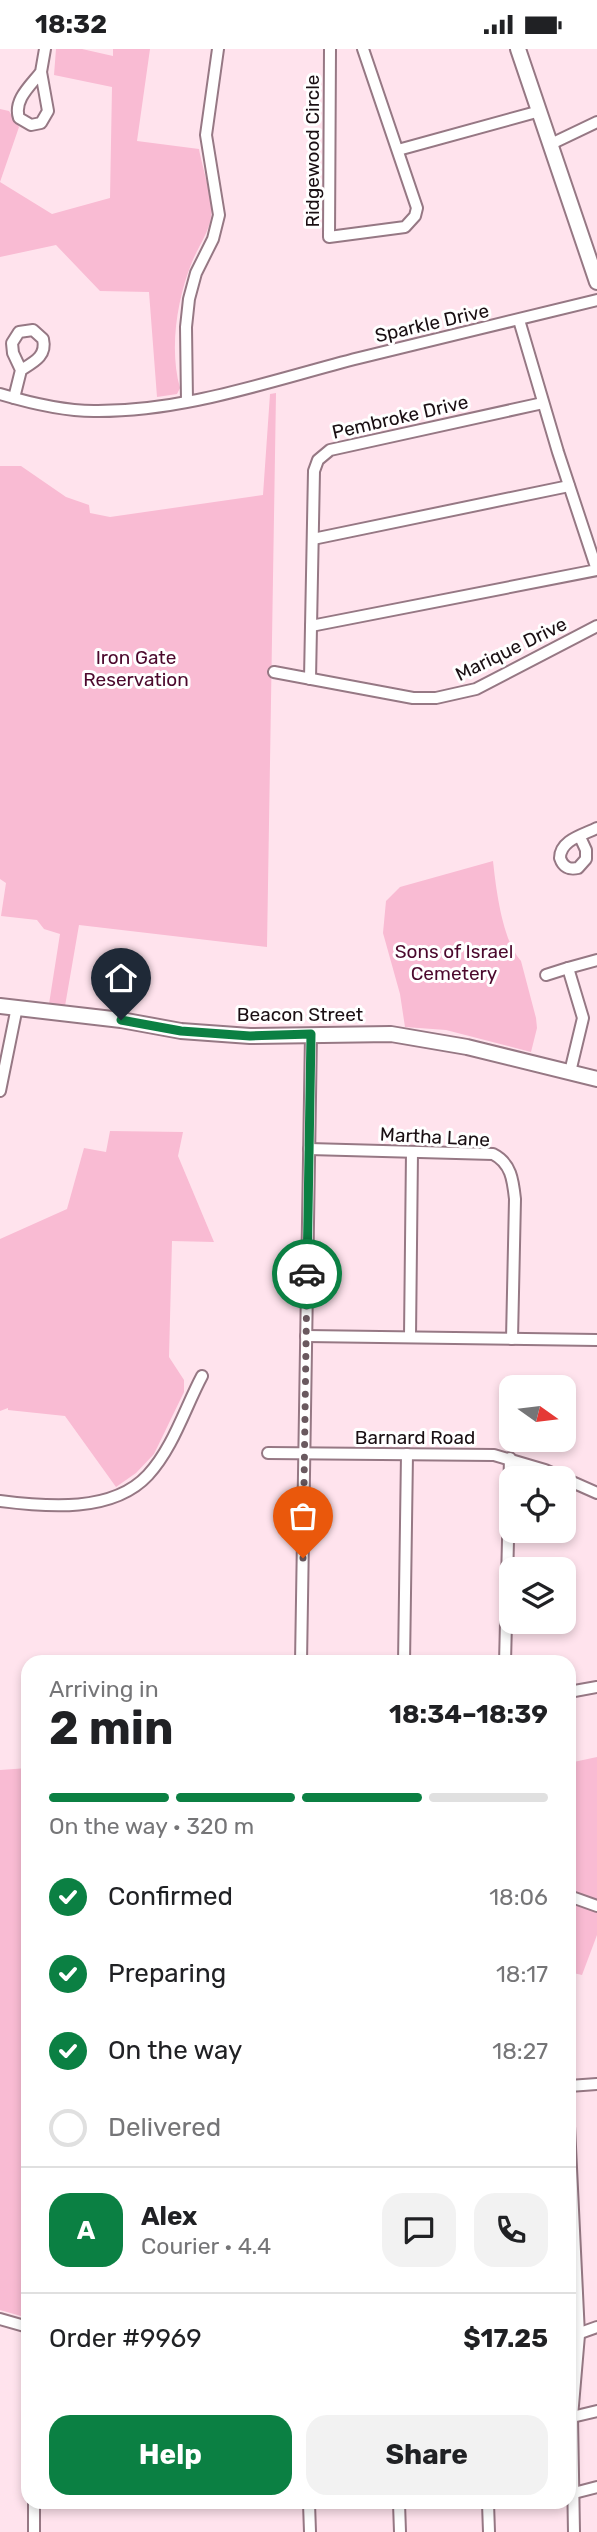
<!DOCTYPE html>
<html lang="en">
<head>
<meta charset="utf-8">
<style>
  :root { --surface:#fff; --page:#f2f2f2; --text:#202124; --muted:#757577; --line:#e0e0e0; --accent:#0b8043 }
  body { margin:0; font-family:Rubik,sans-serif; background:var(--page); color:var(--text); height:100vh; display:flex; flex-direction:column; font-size:26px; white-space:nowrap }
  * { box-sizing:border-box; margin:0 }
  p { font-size:23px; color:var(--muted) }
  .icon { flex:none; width:38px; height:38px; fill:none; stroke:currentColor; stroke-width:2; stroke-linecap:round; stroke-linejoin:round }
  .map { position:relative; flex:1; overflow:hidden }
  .side { position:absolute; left:21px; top:1606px; width:555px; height:854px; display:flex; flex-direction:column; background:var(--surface); border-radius:21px; box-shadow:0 4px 10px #0003 }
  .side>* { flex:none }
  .needle { width:46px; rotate:104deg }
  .buttons { position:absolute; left:499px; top:1326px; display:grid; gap:14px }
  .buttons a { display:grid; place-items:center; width:77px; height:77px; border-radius:14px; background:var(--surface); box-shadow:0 4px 10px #0003; font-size:35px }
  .pin { position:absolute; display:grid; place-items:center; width:60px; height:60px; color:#fff; margin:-72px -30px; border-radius:50% 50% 50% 0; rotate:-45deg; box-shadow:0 0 7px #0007 }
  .pin .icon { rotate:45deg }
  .courier { position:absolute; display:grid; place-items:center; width:70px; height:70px; margin:-35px; border:5px solid #0b8043; border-radius:50%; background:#fff; color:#222; box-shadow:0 2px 9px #0007 }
  .summary em { font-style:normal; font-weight:700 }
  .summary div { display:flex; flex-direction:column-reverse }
  .summary { display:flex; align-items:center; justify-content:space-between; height:119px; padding:0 28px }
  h1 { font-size:46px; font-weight:700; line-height:52px }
  .bar { display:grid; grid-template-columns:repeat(4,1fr); gap:10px 7px; align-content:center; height:84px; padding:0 28px }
  .bar i { height:9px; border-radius:5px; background:var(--line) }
  .bar .on { background:var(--accent) }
  .bar p { grid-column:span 4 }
  .line { display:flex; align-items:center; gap:18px; padding:0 28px; border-top:2px solid var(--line) }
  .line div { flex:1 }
  .round { display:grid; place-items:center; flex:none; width:74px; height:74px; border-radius:21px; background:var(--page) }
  ol { padding:0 28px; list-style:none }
  li { display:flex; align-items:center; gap:21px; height:77px }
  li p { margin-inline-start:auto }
  li .icon { padding:7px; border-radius:50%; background:var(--accent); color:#fff; stroke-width:4 }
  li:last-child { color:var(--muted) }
  li i { width:38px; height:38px; border:4px solid var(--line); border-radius:50% }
  .cta { display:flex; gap:14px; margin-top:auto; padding:14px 28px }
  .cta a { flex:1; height:80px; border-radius:21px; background:var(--accent); color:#fff; font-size:28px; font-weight:700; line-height:80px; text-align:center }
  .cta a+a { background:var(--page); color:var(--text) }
  .status { display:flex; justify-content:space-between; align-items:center; height:49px; padding:0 35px; background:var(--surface); direction:ltr }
  .status svg { height:19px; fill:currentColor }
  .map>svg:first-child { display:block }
  .green { fill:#f9bbd3 }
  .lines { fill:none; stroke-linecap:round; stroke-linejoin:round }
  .street-casing { stroke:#967884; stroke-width:14 }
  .secondary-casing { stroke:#967884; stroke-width:18 }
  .street { stroke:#fff; stroke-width:10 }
  .secondary { stroke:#fff; stroke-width:14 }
  .done { stroke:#6a595f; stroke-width:7; stroke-dasharray:0 12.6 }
  .route { stroke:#0b8043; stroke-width:9 }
  .labels { text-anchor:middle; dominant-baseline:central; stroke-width:6; stroke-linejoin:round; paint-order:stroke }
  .street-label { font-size:19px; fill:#1a0f13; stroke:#fff }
  .park-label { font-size:19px; fill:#4c092d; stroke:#fff }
</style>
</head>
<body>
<div class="status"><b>18:32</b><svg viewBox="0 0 49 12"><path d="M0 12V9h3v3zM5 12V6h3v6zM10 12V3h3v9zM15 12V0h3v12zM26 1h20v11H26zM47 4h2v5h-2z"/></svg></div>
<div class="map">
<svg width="597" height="2483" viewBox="0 0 597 2483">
  <rect width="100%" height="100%" fill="#ffe3ed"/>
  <g class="green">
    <path d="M 56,0 L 82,0 L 113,7 L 113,0 L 150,0 L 137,92 L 199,100 C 202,118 214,152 211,168 C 209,183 198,198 192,213 C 177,250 169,300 180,339 L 177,345 L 157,348 L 149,243 L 100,242 L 56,196 L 0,208 L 0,60 L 9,62 L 19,78 L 0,133 L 52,165 L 110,149 L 112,38 L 54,26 Z"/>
    <path d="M 276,344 L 267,898 L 79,876 L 65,957 L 49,955 L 60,885 L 44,880 L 37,871 L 1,867 L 6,834 L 0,830 L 0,417 L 21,417 L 66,448 L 89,456 L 90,464 L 110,468 L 263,446 L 270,345 Z"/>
    <path d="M 493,812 C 496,839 502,891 521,912 L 536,969 L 537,979 L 531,1003 L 446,981 L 405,978 L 400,945 L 383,884 L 386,852 L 400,838 Z"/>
    <path d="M 110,1082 L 183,1083 L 178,1107 L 214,1193 L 172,1192 L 169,1308 L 184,1331 L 184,1343 L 154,1405 L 136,1424 L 116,1438 L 65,1367 L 8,1361 L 8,1359 L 0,1362 L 0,1190 L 67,1160 L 84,1099 L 106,1103 Z"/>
    <path d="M 597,1708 L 597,1886 L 582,1926 L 569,1923 L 569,1714 Z"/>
    <path d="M 28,1719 L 28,2269 L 0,2261 L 0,1721 Z"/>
  </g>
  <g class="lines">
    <g class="street-casing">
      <g id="street">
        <path d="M 330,0 L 329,188 L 405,178 L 415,167 L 417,159 L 363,0"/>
        <path d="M 41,23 C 31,36 13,51 19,69 L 31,76 L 41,74 L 48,62 L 41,23 L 45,0"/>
        <path d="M 551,95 L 597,73"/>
        <path d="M 398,101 L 540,62"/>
        <path d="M 0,345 C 30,354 62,362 94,362 C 185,363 272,331 359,309 C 438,289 518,271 597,251"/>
        <path d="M 14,349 L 21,321 L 13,304 L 12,294 L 19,283 L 33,281 L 43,290 C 47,307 34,313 21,321"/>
        <path d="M 187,352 L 186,278 L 189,250 L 196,224 L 213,190 L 219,166 L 206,86 L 218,0"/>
        <path d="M 313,490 L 569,437"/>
        <path d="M 311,577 L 597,521 L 558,403 L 519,271"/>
        <path d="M 274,623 L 413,649 L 436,649 L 476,640 L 597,577"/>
        <path d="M 310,630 L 314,422 L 318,411 L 330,401 L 543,354"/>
        <path d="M 580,788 L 586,801 L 586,810 L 578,819 C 569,821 563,818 560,809 C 560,791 583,786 597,779"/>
        <path d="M 546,926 L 568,919"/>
        <path d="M 570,1023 L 583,969 L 568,919 L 597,911"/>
        <path d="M 0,1042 L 17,958"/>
        <path d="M 309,1100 L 493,1105 C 511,1114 513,1131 515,1150 L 512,1290"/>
        <path d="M 306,1287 L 597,1291"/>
        <path d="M 410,1288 L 412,1103"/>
        <path d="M 268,1404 L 494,1406 L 545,1421 L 597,1444"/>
        <path d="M 0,1452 C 47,1458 113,1464 148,1426 C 173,1399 185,1359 202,1327"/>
        <path d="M 301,1614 L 311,985"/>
        <path d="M 404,1614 L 407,1405"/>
        <path d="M 505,1614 L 510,1409"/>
        <path d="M 569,1643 L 597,1638"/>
        <path d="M 569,1847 L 597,1857"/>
        <path d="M 569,2037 L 597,2035"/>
        <path d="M 569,2077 L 579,2286 L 572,2368 L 574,2483"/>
        <path d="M 0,2270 L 28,2278"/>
        <path d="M 569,2288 L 597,2278"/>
        <path d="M 572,2368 L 597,2362"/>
        <path d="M 574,2444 L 597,2438"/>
        <path d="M 309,2454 L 310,2483"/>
        <path d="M 399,2454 L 400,2483"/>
        <path d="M 488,2454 L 489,2483"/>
        <path d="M 34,2483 L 34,2454"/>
      </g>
    </g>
    <g class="secondary-casing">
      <g id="secondary">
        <path d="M 518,0 L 597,233"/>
        <path d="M 0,957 L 121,971 L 181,982 L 250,987 L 391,985 L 467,998 L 597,1030"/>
      </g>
    </g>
    <use href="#street" class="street"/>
    <use href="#secondary" class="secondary"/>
  </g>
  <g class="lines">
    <path class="done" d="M 303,1509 L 307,1225"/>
    <path class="route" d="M 121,971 L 181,982 L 250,987 L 311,985 L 307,1225"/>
  </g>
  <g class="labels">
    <g class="street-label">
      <text transform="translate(312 102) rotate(-90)">Ridgewood Circle</text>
      <text transform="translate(432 274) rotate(-13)">Sparkle Drive</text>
      <text transform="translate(400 368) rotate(-13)">Pembroke Drive</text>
      <text transform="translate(511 600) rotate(-26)">Marique Drive</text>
      <text x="300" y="965">Beacon Street</text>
      <text transform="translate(435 1088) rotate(3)">Martha Lane</text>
      <text x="415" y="1388">Barnard Road</text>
    </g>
    <g class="park-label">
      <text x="136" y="608">Iron Gate<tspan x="136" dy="22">Reservation</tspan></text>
      <text x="454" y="902">Sons of Israel<tspan x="454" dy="22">Cemetery</tspan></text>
    </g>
  </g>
</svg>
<div class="buttons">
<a><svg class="needle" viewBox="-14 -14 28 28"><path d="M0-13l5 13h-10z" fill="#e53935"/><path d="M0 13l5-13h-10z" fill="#757577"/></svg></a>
<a><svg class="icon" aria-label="locate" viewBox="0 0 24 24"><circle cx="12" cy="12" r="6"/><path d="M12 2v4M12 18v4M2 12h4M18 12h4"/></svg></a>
<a><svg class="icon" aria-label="layers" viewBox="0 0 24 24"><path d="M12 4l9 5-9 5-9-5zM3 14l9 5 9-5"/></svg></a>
</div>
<div class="pin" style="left:303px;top:1509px;background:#ea580c"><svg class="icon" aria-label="bag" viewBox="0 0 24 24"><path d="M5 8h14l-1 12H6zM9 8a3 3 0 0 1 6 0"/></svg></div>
<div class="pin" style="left:121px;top:971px;background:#1f2937"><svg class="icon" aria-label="home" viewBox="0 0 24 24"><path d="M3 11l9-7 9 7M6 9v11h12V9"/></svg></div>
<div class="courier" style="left:307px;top:1225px"><svg class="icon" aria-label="car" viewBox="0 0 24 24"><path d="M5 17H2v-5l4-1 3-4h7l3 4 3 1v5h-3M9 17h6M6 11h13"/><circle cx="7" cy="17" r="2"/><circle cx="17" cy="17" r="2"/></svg></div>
<section class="side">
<div class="summary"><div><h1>2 min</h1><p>Arriving in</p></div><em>18:34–18:39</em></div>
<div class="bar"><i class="on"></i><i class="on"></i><i class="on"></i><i></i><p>On the way · 320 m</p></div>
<ol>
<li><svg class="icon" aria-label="check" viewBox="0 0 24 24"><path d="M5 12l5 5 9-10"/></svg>Confirmed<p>18:06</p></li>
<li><svg class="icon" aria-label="check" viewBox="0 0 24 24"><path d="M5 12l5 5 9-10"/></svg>Preparing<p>18:17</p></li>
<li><svg class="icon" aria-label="check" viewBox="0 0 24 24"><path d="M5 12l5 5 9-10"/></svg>On the way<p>18:27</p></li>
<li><i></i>Delivered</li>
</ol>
<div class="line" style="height:126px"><b class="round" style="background:var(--accent);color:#fff">A</b><div><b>Alex</b><p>Courier · 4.4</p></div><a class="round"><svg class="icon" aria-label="chat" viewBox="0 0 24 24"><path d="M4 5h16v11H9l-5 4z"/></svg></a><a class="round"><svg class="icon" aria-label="phone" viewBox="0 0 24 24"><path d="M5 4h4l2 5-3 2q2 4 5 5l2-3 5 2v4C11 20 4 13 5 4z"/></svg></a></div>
<div class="line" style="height:91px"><div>Order #9969</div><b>$17.25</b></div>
<div class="cta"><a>Help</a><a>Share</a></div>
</section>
</div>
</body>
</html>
